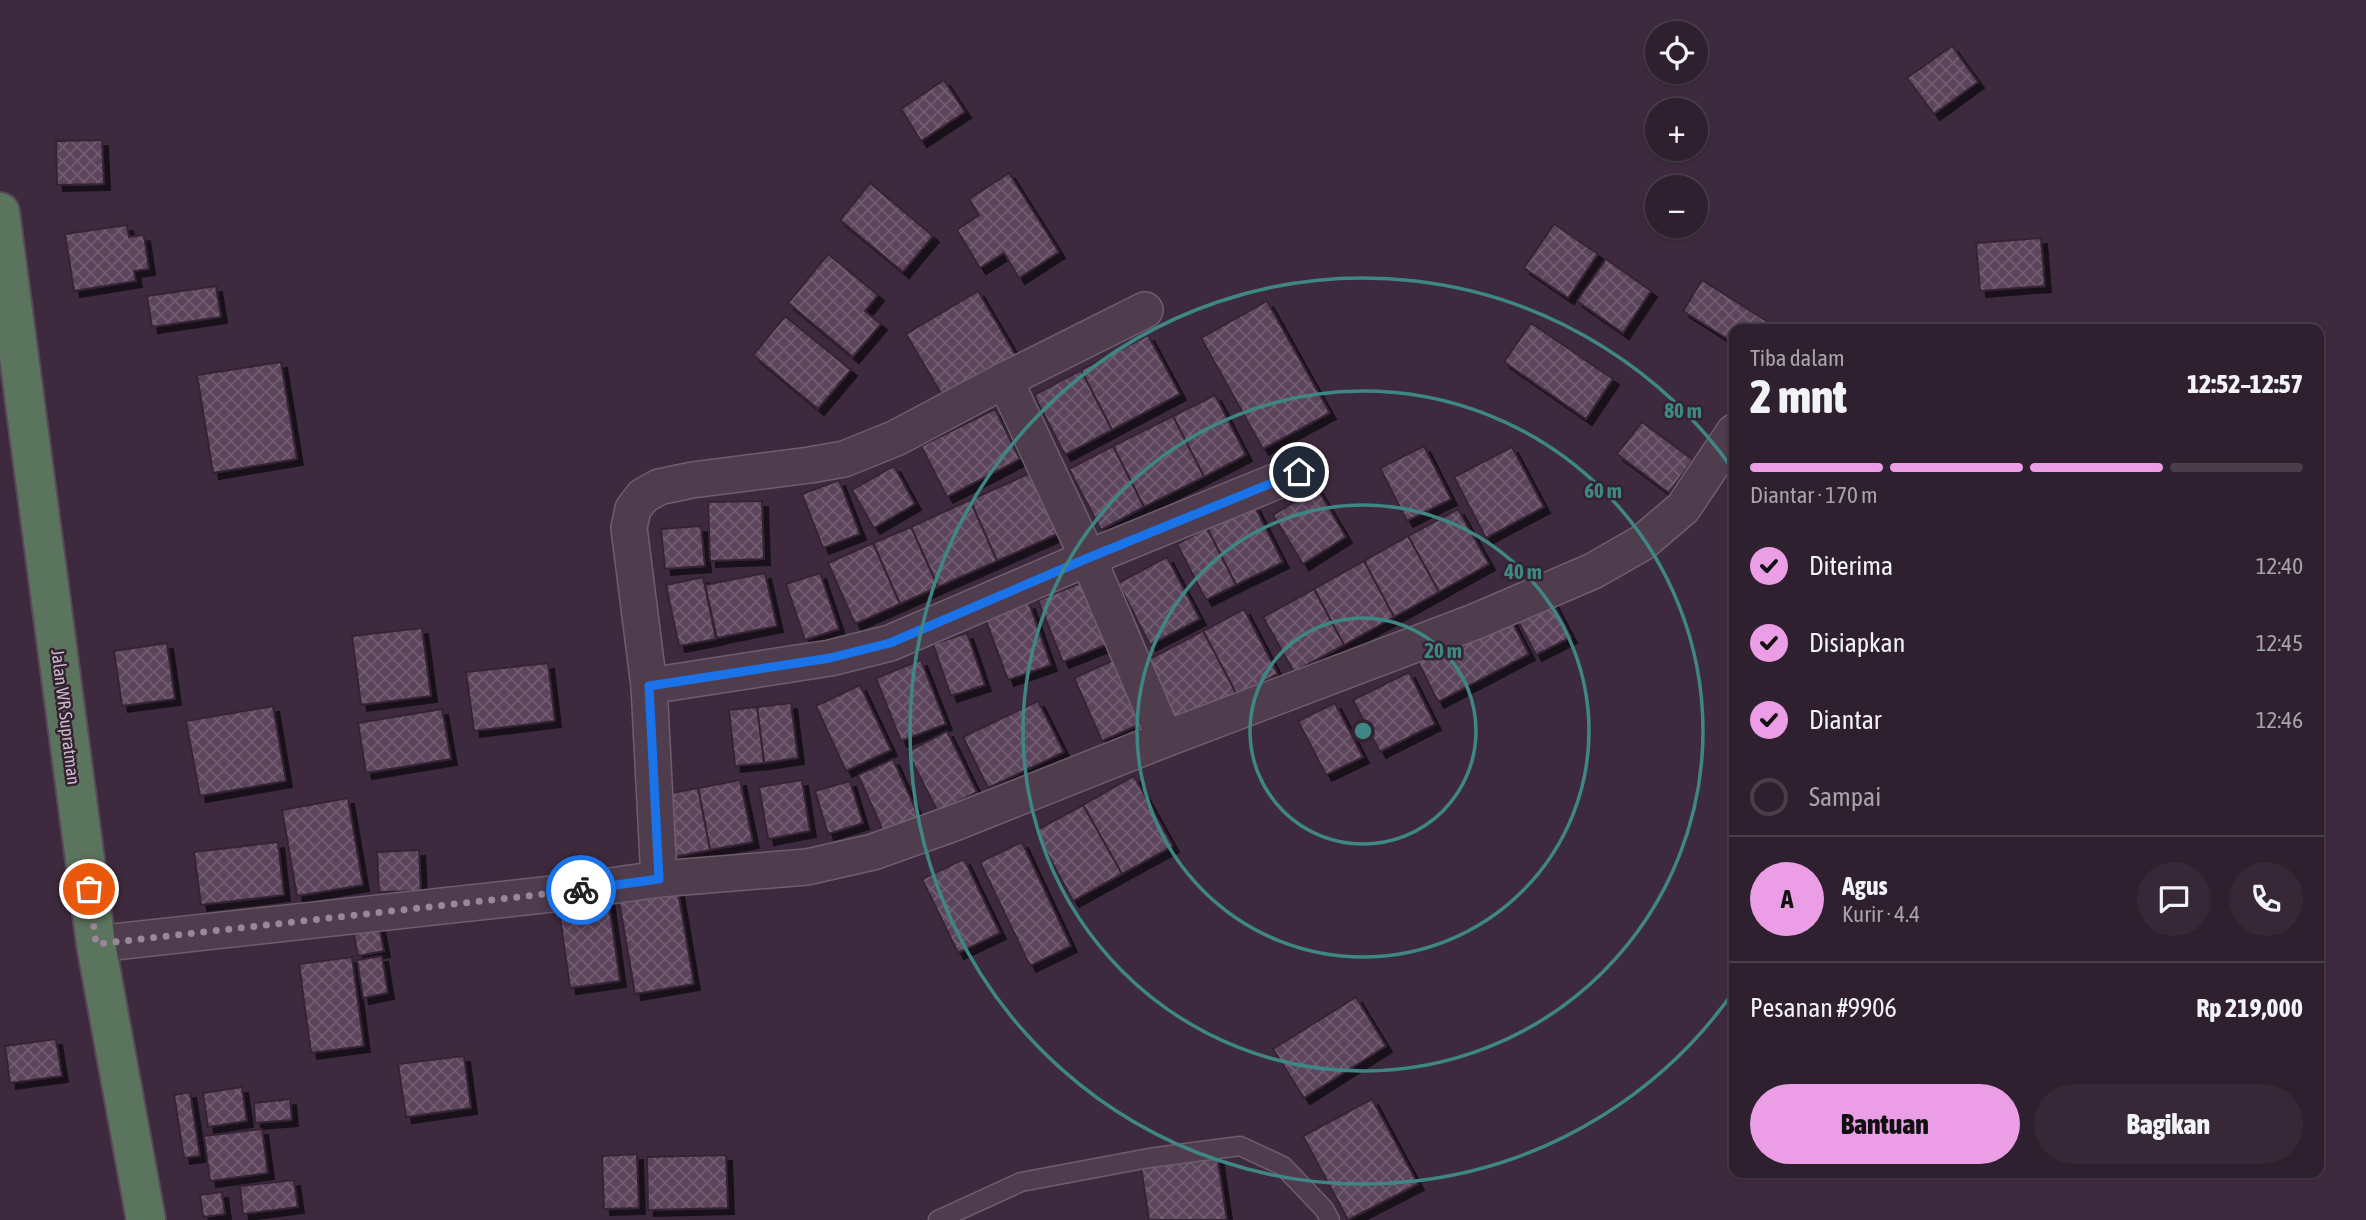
<!DOCTYPE html>
<html lang="id">
<head>
<meta charset="utf-8">
<style>
  :root { --surface:#2e202e; --page:#362836; --text:#f1f3f6; --muted:#a7a3aa; --line:#493e4a; --accent:#eb9de5 }
  body { margin:0; font-family:"Asap Condensed",sans-serif; background:var(--page); color:var(--text); height:100vh; display:flex; flex-direction:column; font-size:26px; white-space:nowrap }
  * { box-sizing:border-box; margin:0 }
  p { font-size:23px; color:var(--muted) }
  .icon { flex:none; width:38px; height:38px; fill:none; stroke:currentColor; stroke-width:2; stroke-linecap:round; stroke-linejoin:round }
  .map { position:relative; flex:1; overflow:hidden }
  .drawer { position:absolute; left:1729px; top:324px; width:595px; height:854px; display:flex; flex-direction:column; background:var(--surface); border-radius:14px; box-shadow:0 2px 5px #0004,0 0 0 2px var(--line) }
  .drawer>* { flex:none }
  .controls { position:absolute; left:1645px; top:21px; display:grid; gap:14px }
  .controls a { display:grid; place-items:center; width:63px; height:63px; border-radius:50%; background:var(--surface); box-shadow:0 2px 5px #0004,0 0 0 2px var(--line); font-size:35px }
  .pin { position:absolute; display:grid; place-items:center; width:60px; height:60px; color:#fff; margin:-30px; border:4px solid #fff; border-radius:50%; box-shadow:0 2px 7px #0007 }
  .courier { position:absolute; display:grid; place-items:center; width:70px; height:70px; margin:-35px; border:5px solid #1a73e8; border-radius:50%; background:#fff; color:#222; box-shadow:0 2px 9px #0007 }
  .head em { font-style:normal; font-weight:800 }
  .head div { display:flex; flex-direction:column-reverse }
  .head { display:flex; align-items:center; justify-content:space-between; height:119px; padding:0 21px }
  h1 { font-size:46px; font-weight:800; line-height:52px }
  .bar { display:grid; grid-template-columns:repeat(4,1fr); gap:10px 7px; align-content:center; height:84px; padding:0 21px }
  .bar i { height:9px; border-radius:5px; background:var(--line) }
  .bar .active { background:var(--accent) }
  .bar p { grid-column:span 4 }
  .line { display:flex; align-items:center; gap:18px; padding:0 21px; border-top:2px solid var(--line) }
  .line div { flex:1 }
  .round { display:grid; place-items:center; flex:none; width:74px; height:74px; border-radius:37px; background:var(--page) }
  ol { padding:0 21px; list-style:none }
  li { display:flex; align-items:center; gap:21px; height:77px }
  li p { margin-inline-start:auto }
  li .icon { padding:7px; border-radius:50%; background:var(--accent); color:#111; stroke-width:4 }
  li:last-child { color:var(--muted) }
  li i { width:38px; height:38px; border:4px solid var(--line); border-radius:50% }
  .button { display:flex; gap:14px; margin-top:auto; padding:14px 21px }
  .button a { flex:1; height:80px; border-radius:42px; background:var(--accent); color:#111; font-size:28px; font-weight:800; line-height:80px; text-align:center }
  .button a+a { background:var(--page); color:var(--text) }
  .map>svg:first-child { display:block }
  .building { fill:url(#building-cross-hatch); stroke:#362435; stroke-width:2; filter:url(#shadow) }
  .lines { fill:none; stroke-linecap:round; stroke-linejoin:round }
  .lane-casing { stroke:#6f5e6e; stroke-width:21 }
  .street-casing { stroke:#6f5e6e; stroke-width:38 }
  .highway-casing { stroke:#594858; stroke-width:42 }
  .lane { stroke:#4f3d4e; stroke-width:18 }
  .street { stroke:#4f3d4e; stroke-width:35 }
  .highway { stroke:#5b745d; stroke-width:38 }
  .done { stroke:#988898; stroke-width:7; stroke-dasharray:0 12.6 }
  .route { stroke:#1a73e8; stroke-width:9 }
  .ring { fill:none; stroke:#3e8784; stroke-width:3.5 }
  .labels { text-anchor:middle; dominant-baseline:central; stroke-width:5; stroke-linejoin:round; paint-order:stroke }
  .street-label { font-size:18px; fill:#c9bac8; stroke:#342233 }
  .centre { fill:#3e8784; stroke:#342233; stroke-width:3.5 }
  .ring-label { font-size:21px; text-anchor:middle; font-weight:bold; fill:#3e8784; stroke:#342233; stroke-width:5; stroke-linejoin:round; paint-order:stroke }
</style>
</head>
<body>
<div class="map">
<svg width="2366" height="1220" viewBox="0 0 2366 1220">
  <defs>
    <pattern id="building-cross-hatch" width="8" height="8" patternUnits="userSpaceOnUse" patternTransform="scale(1.75)"><rect width="8" height="8" fill="#5c445b"/><path d="M0 0l8 8M0 8l8-8" fill="none" stroke="#725d71"/></pattern>
    <filter id="shadow"><feDropShadow dx="6" dy="6" stdDeviation="0" flood-color="#0009"/></filter>
  </defs>
  <rect width="100%" height="100%" fill="#3e2a3e"/>
  <g class="building">
    <path d="M 1952,46 L 1978,82 L 1934,114 L 1907,78 Z"/>
    <path d="M 944,80 L 965,112 L 921,141 L 901,109 Z"/>
    <path d="M 102,140 L 104,184 L 57,185 L 56,141 Z"/>
    <path d="M 1009,173 L 1059,252 L 1019,278 L 1004,253 L 980,268 L 957,230 L 979,215 L 969,199 Z"/>
    <path d="M 870,183 L 933,236 L 903,272 L 840,220 Z"/>
    <path d="M 1554,224 L 1598,254 L 1568,298 L 1524,268 Z"/>
    <path d="M 127,225 L 129,237 L 144,235 L 149,269 L 134,271 L 136,281 L 74,291 L 65,234 Z"/>
    <path d="M 2041,238 L 2045,286 L 1980,291 L 1976,243 Z"/>
    <path d="M 828,254 L 878,295 L 865,311 L 881,324 L 853,357 L 788,303 Z"/>
    <path d="M 1606,259 L 1651,291 L 1623,333 L 1577,301 Z"/>
    <path d="M 1702,280 L 1779,329 L 1734,329 L 1734,343 L 1683,311 Z"/>
    <path d="M 216,286 L 221,317 L 152,327 L 147,296 Z"/>
    <path d="M 978,291 L 1018,359 L 946,402 L 906,334 Z"/>
    <path d="M 1267,301 L 1330,413 L 1263,449 L 1201,338 Z"/>
    <path d="M 785,316 L 851,370 L 818,409 L 753,355 Z"/>
    <path d="M 1531,323 L 1613,379 L 1586,419 L 1504,362 Z"/>
    <path d="M 1148,335 L 1180,394 L 1112,430 L 1081,370 Z"/>
    <path d="M 281,362 L 297,459 L 213,473 L 197,375 Z"/>
    <path d="M 1081,370 L 1112,430 L 1065,455 L 1034,395 Z"/>
    <path d="M 1215,395 L 1246,455 L 1204,477 L 1173,416 Z"/>
    <path d="M 995,409 L 1020,459 L 947,497 L 921,446 Z"/>
    <path d="M 1173,416 L 1204,477 L 1144,507 L 1113,446 Z"/>
    <path d="M 1642,422 L 1693,460 L 1669,493 L 1617,454 Z"/>
    <path d="M 1113,446 L 1144,507 L 1101,530 L 1069,469 Z"/>
    <path d="M 1424,446 L 1451,499 L 1407,521 L 1380,468 Z"/>
    <path d="M 1512,447 L 1544,507 L 1486,538 L 1454,477 Z"/>
    <path d="M 894,466 L 915,504 L 874,528 L 852,490 Z"/>
    <path d="M 1035,471 L 1062,532 L 997,561 L 970,500 Z"/>
    <path d="M 839,480 L 860,534 L 823,548 L 802,494 Z"/>
    <path d="M 1317,488 L 1346,537 L 1303,564 L 1273,515 Z"/>
    <path d="M 970,500 L 997,561 L 938,587 L 911,527 Z"/>
    <path d="M 762,501 L 764,559 L 710,561 L 708,502 Z"/>
    <path d="M 1254,505 L 1283,562 L 1236,585 L 1207,528 Z"/>
    <path d="M 1458,509 L 1489,564 L 1439,592 L 1408,536 Z"/>
    <path d="M 701,526 L 705,566 L 665,569 L 661,529 Z"/>
    <path d="M 911,527 L 938,587 L 900,604 L 873,543 Z"/>
    <path d="M 1207,528 L 1236,585 L 1206,600 L 1177,544 Z"/>
    <path d="M 1408,536 L 1439,592 L 1394,617 L 1364,561 Z"/>
    <path d="M 873,543 L 900,604 L 855,624 L 828,563 Z"/>
    <path d="M 1167,557 L 1200,619 L 1150,645 L 1118,583 Z"/>
    <path d="M 1364,561 L 1394,617 L 1344,645 L 1314,589 Z"/>
    <path d="M 765,573 L 777,626 L 717,638 L 705,585 Z"/>
    <path d="M 820,573 L 839,629 L 805,640 L 786,584 Z"/>
    <path d="M 703,577 L 716,639 L 679,646 L 666,585 Z"/>
    <path d="M 1091,579 L 1116,641 L 1063,662 L 1038,600 Z"/>
    <path d="M 1314,589 L 1344,645 L 1294,672 L 1263,617 Z"/>
    <path d="M 1549,595 L 1571,637 L 1536,655 L 1514,613 Z"/>
    <path d="M 1029,603 L 1051,665 L 1008,680 L 985,618 Z"/>
    <path d="M 1244,609 L 1278,674 L 1237,695 L 1203,631 Z"/>
    <path d="M 1507,612 L 1529,654 L 1438,702 L 1417,660 Z"/>
    <path d="M 422,628 L 431,696 L 361,705 L 352,636 Z"/>
    <path d="M 1203,631 L 1237,695 L 1177,728 L 1142,663 Z"/>
    <path d="M 967,633 L 985,685 L 951,696 L 933,644 Z"/>
    <path d="M 167,643 L 175,699 L 122,706 L 114,651 Z"/>
    <path d="M 1116,659 L 1145,722 L 1102,741 L 1074,678 Z"/>
    <path d="M 921,660 L 946,724 L 901,741 L 876,678 Z"/>
    <path d="M 548,663 L 555,721 L 474,731 L 466,672 Z"/>
    <path d="M 1409,672 L 1435,724 L 1380,752 L 1353,700 Z"/>
    <path d="M 860,685 L 891,750 L 846,771 L 816,706 Z"/>
    <path d="M 1038,701 L 1064,752 L 988,788 L 963,737 Z"/>
    <path d="M 791,703 L 798,758 L 764,763 L 757,707 Z"/>
    <path d="M 1335,703 L 1363,757 L 1326,775 L 1298,721 Z"/>
    <path d="M 273,706 L 286,781 L 200,796 L 186,721 Z"/>
    <path d="M 757,707 L 764,763 L 735,766 L 729,710 Z"/>
    <path d="M 442,709 L 451,759 L 366,773 L 358,723 Z"/>
    <path d="M 947,731 L 977,792 L 938,812 L 907,752 Z"/>
    <path d="M 893,759 L 920,819 L 885,835 L 858,775 Z"/>
    <path d="M 1134,776 L 1173,846 L 1122,874 L 1083,805 Z"/>
    <path d="M 740,780 L 753,842 L 710,850 L 698,788 Z"/>
    <path d="M 802,780 L 810,831 L 768,839 L 759,787 Z"/>
    <path d="M 850,781 L 863,823 L 828,834 L 815,791 Z"/>
    <path d="M 698,788 L 710,850 L 669,858 L 657,796 Z"/>
    <path d="M 348,798 L 363,885 L 297,896 L 282,810 Z"/>
    <path d="M 1083,805 L 1122,874 L 1073,901 L 1035,831 Z"/>
    <path d="M 278,842 L 284,895 L 201,905 L 194,852 Z"/>
    <path d="M 1022,842 L 1071,946 L 1030,966 L 980,862 Z"/>
    <path d="M 419,850 L 421,891 L 379,892 L 377,852 Z"/>
    <path d="M 964,859 L 1000,933 L 958,953 L 922,879 Z"/>
    <path d="M 677,885 L 694,984 L 635,994 L 618,895 Z"/>
    <path d="M 607,889 L 620,981 L 570,988 L 557,896 Z"/>
    <path d="M 378,921 L 384,951 L 358,956 L 352,926 Z"/>
    <path d="M 382,956 L 388,993 L 363,998 L 357,960 Z"/>
    <path d="M 352,957 L 364,1046 L 311,1053 L 299,964 Z"/>
    <path d="M 1356,997 L 1386,1046 L 1304,1098 L 1273,1049 Z"/>
    <path d="M 56,1039 L 62,1076 L 10,1083 L 5,1046 Z"/>
    <path d="M 464,1056 L 471,1108 L 406,1117 L 398,1064 Z"/>
    <path d="M 242,1087 L 247,1121 L 208,1127 L 203,1093 Z"/>
    <path d="M 190,1092 L 200,1156 L 184,1158 L 174,1095 Z"/>
    <path d="M 290,1099 L 292,1120 L 255,1123 L 254,1103 Z"/>
    <path d="M 1372,1099 L 1418,1184 L 1348,1220 L 1303,1136 Z"/>
    <path d="M 262,1129 L 268,1173 L 210,1181 L 204,1136 Z"/>
    <path d="M 637,1154 L 639,1208 L 604,1209 L 602,1156 Z"/>
    <path d="M 726,1155 L 728,1208 L 648,1210 L 647,1157 Z"/>
    <path d="M 1217,1155 L 1227,1220 L 1149,1220 L 1141,1167 Z"/>
    <path d="M 294,1180 L 298,1207 L 243,1214 L 240,1186 Z"/>
    <path d="M 222,1192 L 225,1214 L 203,1217 L 200,1195 Z"/>
  </g>
  <g class="lines">
    <g class="lane-casing">
      <path id="lane" d="M 938,1220 L 1021,1182 L 1149,1158 L 1240,1146 L 1283,1166 L 1324,1209 L 1330,1220"/>
    </g>
    <g class="street-casing">
      <g id="street">
        <path d="M 1005,380 L 1088,558 L 1165,739"/>
        <path d="M 649,686 L 629,528 L 633,509 L 643,496 L 659,487 L 692,480 L 810,465 L 844,459 L 896,438 L 1005,380 L 1145,310"/>
        <path d="M 659,879 L 807,867 L 873,852 L 954,823 L 1165,739 L 1474,622 L 1593,571 L 1642,543 L 1683,508 L 1734,432"/>
        <path d="M 96,944 L 561,893 L 659,879 L 649,686 L 830,658 L 890,643 L 1088,558 L 1299,472"/>
      </g>
    </g>
    <g class="highway-casing">
      <path id="highway" d="M 0,212 L 96,944 L 146,1220"/>
    </g>
    <use href="#lane" class="lane"/>
    <use href="#street" class="street"/>
    <use href="#highway" class="highway"/>
  </g>
  <g class="lines">
    <path class="done" d="M 89,889 L 96,944 L 581,890"/>
    <path class="route" d="M 581,890 L 659,879 L 649,686 L 830,658 L 890,643 L 1088,558 L 1299,472"/>
  </g>
  <g class="ring">
    <circle cx="1363" cy="731" r="113"/>
    <circle cx="1363" cy="731" r="226"/>
    <circle cx="1363" cy="731" r="340"/>
    <path d="M1734 991A453 453 0 1 1 1734 471"/>
  </g>
  <g class="labels">
    <g class="street-label">
      <text transform="translate(66 717) rotate(83)">Jalan WR Supratman</text>
    </g>
  </g>
  <circle cx="1363" cy="731" r="10" class="centre"/>
  <g class="ring-label">
    <text x="1683" y="418">80 m</text>
    <text x="1603" y="498">60 m</text>
    <text x="1523" y="579">40 m</text>
    <text x="1443" y="658">20 m</text>
  </g>
</svg>
<div class="controls">
<a><svg class="icon" aria-label="locate" viewBox="0 0 24 24"><circle cx="12" cy="12" r="6"/><path d="M12 2v4M12 18v4M2 12h4M18 12h4"/></svg></a>
<a>+</a>
<a>−</a>
</div>
<div class="pin" style="left:89px;top:889px;background:#ea580c"><svg class="icon" aria-label="bag" viewBox="0 0 24 24"><path d="M5 8h14l-1 12H6zM9 8a3 3 0 0 1 6 0"/></svg></div>
<div class="pin" style="left:1299px;top:472px;background:#1f2937"><svg class="icon" aria-label="home" viewBox="0 0 24 24"><path d="M3 11l9-7 9 7M6 9v11h12V9"/></svg></div>
<div class="courier" style="left:581px;top:890px"><svg class="icon" aria-label="bike" viewBox="0 0 24 24"><circle cx="6" cy="16" r="4"/><circle cx="18" cy="16" r="4"/><path d="M6 16l4-8h5l3 8M10 8l3 8H6M13 5h3"/></svg></div>
<section class="drawer">
<div class="head"><div><h1>2 mnt</h1><p>Tiba dalam</p></div><em>12:52–12:57</em></div>
<div class="bar"><i class="active"></i><i class="active"></i><i class="active"></i><i></i><p>Diantar · 170 m</p></div>
<ol>
<li><svg class="icon" aria-label="check" viewBox="0 0 24 24"><path d="M5 12l5 5 9-10"/></svg>Diterima<p>12:40</p></li>
<li><svg class="icon" aria-label="check" viewBox="0 0 24 24"><path d="M5 12l5 5 9-10"/></svg>Disiapkan<p>12:45</p></li>
<li><svg class="icon" aria-label="check" viewBox="0 0 24 24"><path d="M5 12l5 5 9-10"/></svg>Diantar<p>12:46</p></li>
<li><i></i>Sampai</li>
</ol>
<div class="line" style="height:126px"><b class="round" style="background:var(--accent);color:#111">A</b><div><b>Agus</b><p>Kurir · 4.4</p></div><a class="round"><svg class="icon" aria-label="chat" viewBox="0 0 24 24"><path d="M4 5h16v11H9l-5 4z"/></svg></a><a class="round"><svg class="icon" aria-label="phone" viewBox="0 0 24 24"><path d="M5 4h4l2 5-3 2q2 4 5 5l2-3 5 2v4C11 20 4 13 5 4z"/></svg></a></div>
<div class="line" style="height:91px"><div>Pesanan #9906</div><b>Rp 219,000</b></div>
<div class="button"><a>Bantuan</a><a>Bagikan</a></div>
</section>
</div>
</body>
</html>
